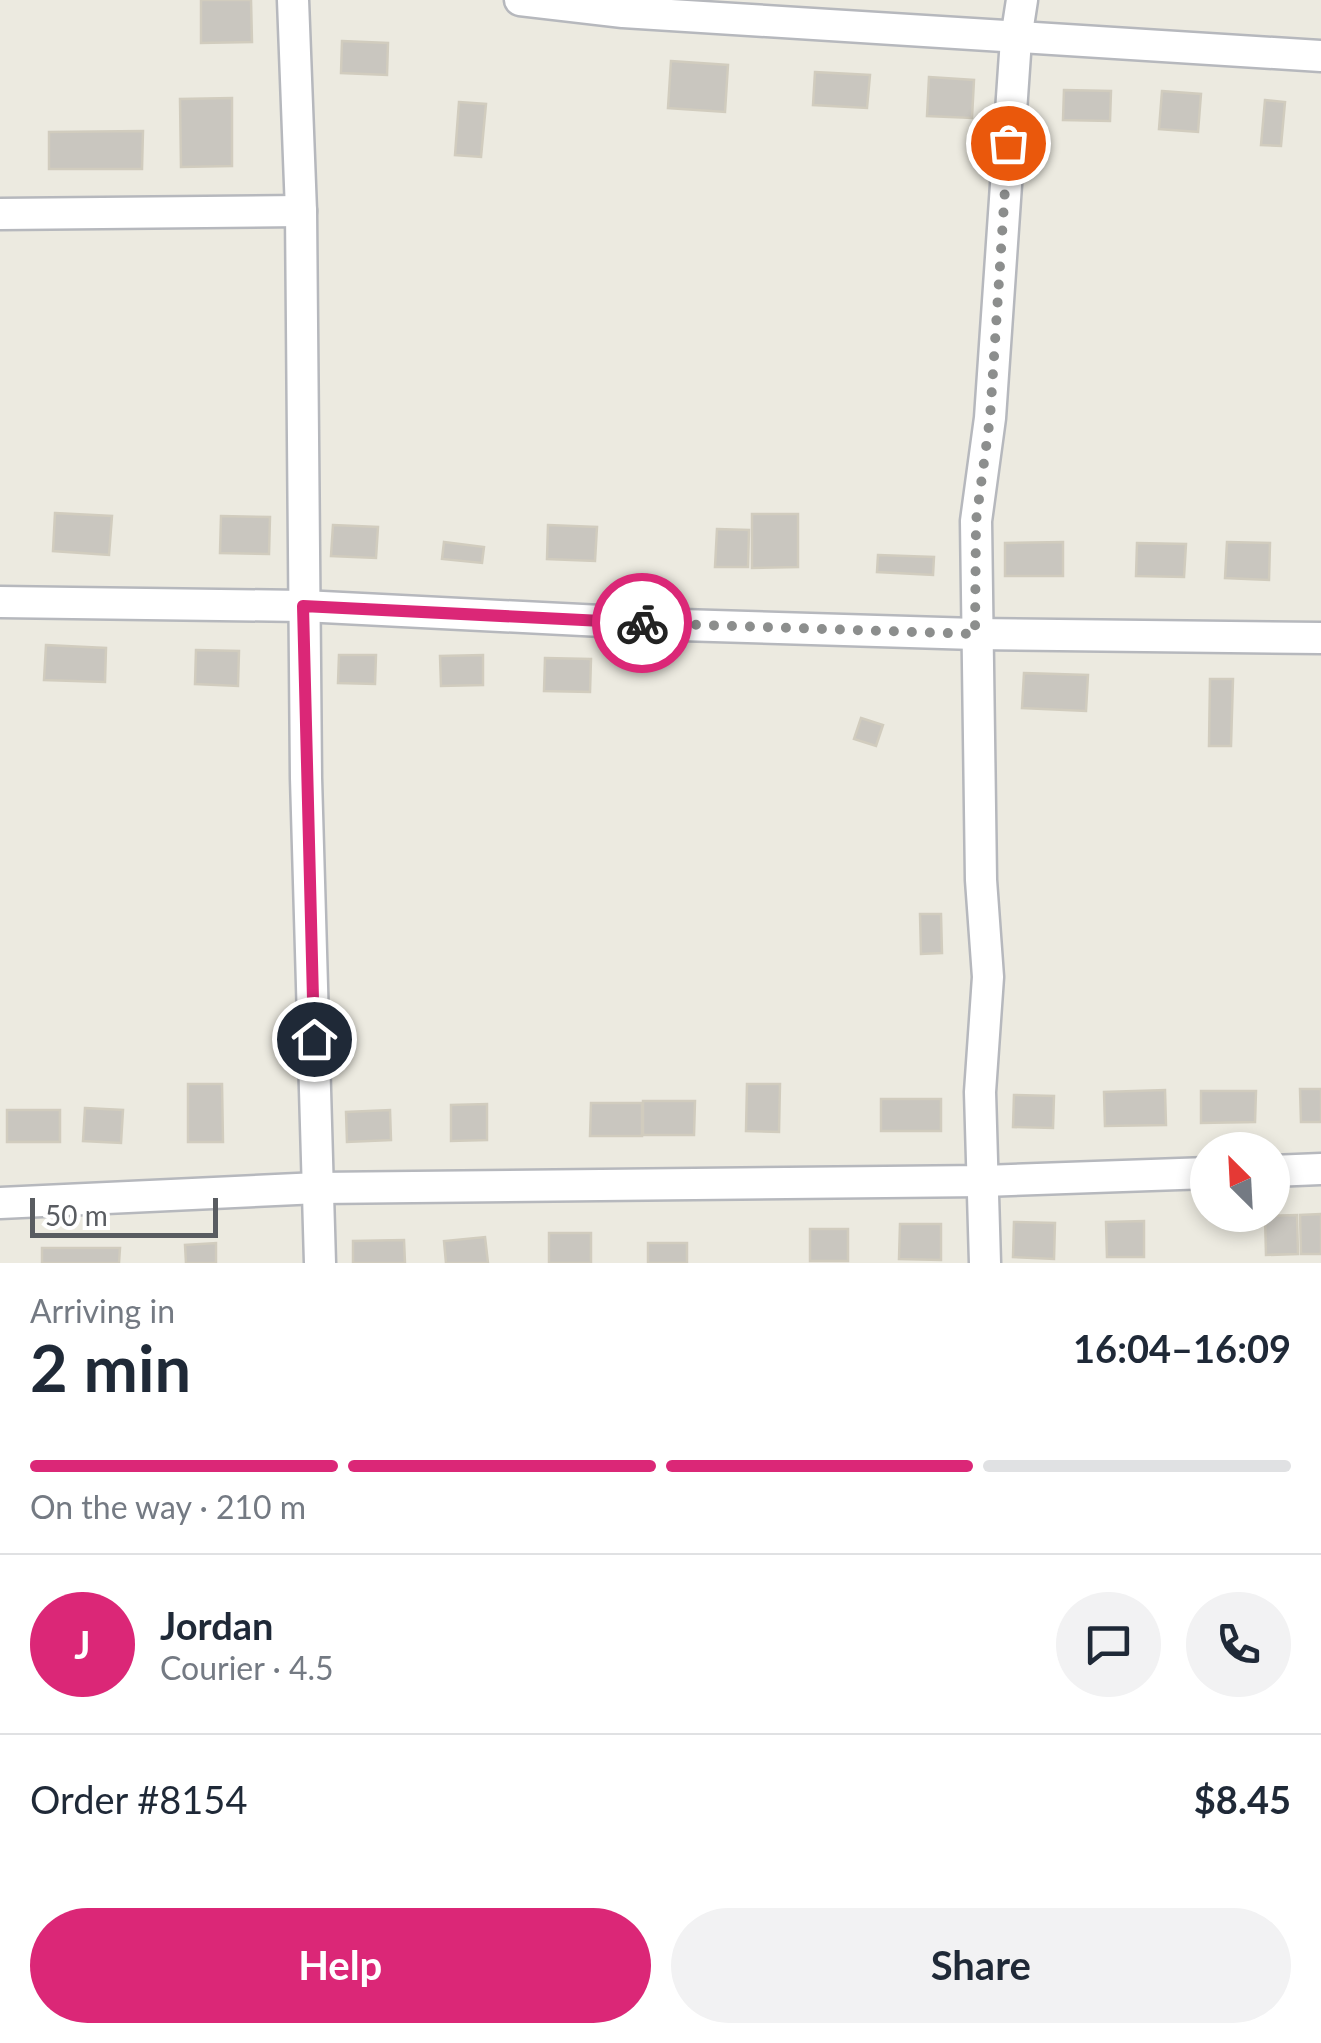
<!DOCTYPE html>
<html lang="en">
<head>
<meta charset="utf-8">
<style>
  :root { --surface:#fff; --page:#f2f2f3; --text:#1f2937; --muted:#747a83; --line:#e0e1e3; --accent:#db2777 }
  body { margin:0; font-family:Lato,sans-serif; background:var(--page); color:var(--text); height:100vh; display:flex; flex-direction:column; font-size:38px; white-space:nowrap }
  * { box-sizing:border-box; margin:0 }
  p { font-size:32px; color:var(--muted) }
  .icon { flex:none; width:55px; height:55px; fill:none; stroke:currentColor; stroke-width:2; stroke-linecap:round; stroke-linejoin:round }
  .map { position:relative; height:1263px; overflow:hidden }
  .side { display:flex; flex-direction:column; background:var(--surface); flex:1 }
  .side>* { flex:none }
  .needle { width:65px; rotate:336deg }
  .buttons { position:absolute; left:1190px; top:1132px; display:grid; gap:20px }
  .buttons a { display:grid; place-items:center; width:100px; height:100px; border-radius:50%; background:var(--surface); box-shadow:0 5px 15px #0003; font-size:50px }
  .scale { position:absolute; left:30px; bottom:25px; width:188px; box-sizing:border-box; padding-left:10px; border:5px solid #595c61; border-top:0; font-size:28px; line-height:35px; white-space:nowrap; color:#595c61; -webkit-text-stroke:8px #fff; paint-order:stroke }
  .pin { position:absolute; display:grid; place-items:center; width:85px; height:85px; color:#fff; margin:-42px; border:5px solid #fff; border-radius:50%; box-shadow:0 2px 10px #0007 }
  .courier { position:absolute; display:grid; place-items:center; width:100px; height:100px; margin:-50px; border:8px solid #db2777; border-radius:50%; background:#fff; color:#222; box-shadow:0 2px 12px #0007 }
  .headline em { font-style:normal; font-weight:700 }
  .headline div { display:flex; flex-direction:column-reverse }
  .headline { display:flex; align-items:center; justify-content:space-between; height:170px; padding:0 30px }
  h1 { font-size:65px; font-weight:700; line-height:75px }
  .bar { display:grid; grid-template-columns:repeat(4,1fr); gap:15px 10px; align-content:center; height:120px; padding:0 30px }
  .bar i { height:12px; border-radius:8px; background:var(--line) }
  .bar .on { background:var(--accent) }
  .bar p { grid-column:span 4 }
  .line { display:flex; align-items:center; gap:25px; padding:0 30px; border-top:2px solid var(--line) }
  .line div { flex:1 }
  .round { display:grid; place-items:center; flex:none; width:105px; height:105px; border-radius:52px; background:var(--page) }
  .primary-button { display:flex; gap:20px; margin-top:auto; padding:20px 30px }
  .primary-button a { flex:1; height:115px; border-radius:60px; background:var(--accent); color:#fff; font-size:40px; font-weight:700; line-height:115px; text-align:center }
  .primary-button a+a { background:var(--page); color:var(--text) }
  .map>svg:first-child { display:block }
  .building { fill:#c9c6bf; stroke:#d1ccbe; stroke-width:2.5 }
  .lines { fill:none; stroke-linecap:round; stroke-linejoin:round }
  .minor-casing { stroke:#b6b8bd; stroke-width:35 }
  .minor { stroke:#fff; stroke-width:30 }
  .done { stroke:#8c8e8d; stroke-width:10; stroke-dasharray:0 18 }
  .route { stroke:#db2777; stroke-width:12 }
</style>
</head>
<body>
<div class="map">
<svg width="1321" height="1263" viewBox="0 0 1321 1263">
  <rect width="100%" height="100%" fill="#eceae0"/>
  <g class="building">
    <path d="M 201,0 L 251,0 L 252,42 L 201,43 Z"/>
    <path d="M 342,41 L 388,43 L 387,75 L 341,73 Z"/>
    <path d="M 671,61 L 728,65 L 725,112 L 668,108 Z"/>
    <path d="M 815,72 L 870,75 L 867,108 L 813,105 Z"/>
    <path d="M 929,77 L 974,80 L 972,118 L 927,116 Z"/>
    <path d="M 1064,90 L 1111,91 L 1110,121 L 1063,120 Z"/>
    <path d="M 1162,91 L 1201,94 L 1198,132 L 1159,129 Z"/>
    <path d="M 232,98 L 232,166 L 181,167 L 180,99 Z"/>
    <path d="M 1265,100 L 1285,102 L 1281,146 L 1261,145 Z"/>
    <path d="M 459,102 L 486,104 L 481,157 L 455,155 Z"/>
    <path d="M 143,131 L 142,169 L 49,169 L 49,132 Z"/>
    <path d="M 55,513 L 112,516 L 109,555 L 53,551 Z"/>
    <path d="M 752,514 L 798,514 L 798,567 L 752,568 Z"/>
    <path d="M 221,516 L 270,517 L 269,554 L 220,553 Z"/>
    <path d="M 333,525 L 378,527 L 376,558 L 331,556 Z"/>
    <path d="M 548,525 L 597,527 L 595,561 L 547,559 Z"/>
    <path d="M 717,529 L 749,530 L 748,567 L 715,567 Z"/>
    <path d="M 444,542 L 484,547 L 482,563 L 442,559 Z"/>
    <path d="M 1063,542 L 1063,576 L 1005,576 L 1005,543 Z"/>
    <path d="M 1227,542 L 1270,543 L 1269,580 L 1225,578 Z"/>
    <path d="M 1137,543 L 1186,544 L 1184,577 L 1136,576 Z"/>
    <path d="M 878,555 L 934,557 L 933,575 L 877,572 Z"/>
    <path d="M 46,645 L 106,648 L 105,682 L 44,680 Z"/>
    <path d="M 196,650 L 239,651 L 238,686 L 195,684 Z"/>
    <path d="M 339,655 L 376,655 L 375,684 L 338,683 Z"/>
    <path d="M 483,655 L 483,685 L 441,686 L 440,656 Z"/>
    <path d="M 545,658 L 591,659 L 590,692 L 544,691 Z"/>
    <path d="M 1024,673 L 1088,675 L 1086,711 L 1022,708 Z"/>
    <path d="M 1210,679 L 1233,679 L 1231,746 L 1209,746 Z"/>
    <path d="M 861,718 L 883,725 L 876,746 L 854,739 Z"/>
    <path d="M 920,914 L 941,914 L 942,953 L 921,954 Z"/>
    <path d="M 188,1084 L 222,1084 L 223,1142 L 188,1142 Z"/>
    <path d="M 747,1084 L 780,1084 L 779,1132 L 746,1131 Z"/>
    <path d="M 1300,1089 L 1321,1089 L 1321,1122 L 1301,1122 Z"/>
    <path d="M 1165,1090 L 1166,1125 L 1105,1126 L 1104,1092 Z"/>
    <path d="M 1201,1091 L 1256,1091 L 1255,1122 L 1201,1123 Z"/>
    <path d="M 1014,1095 L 1054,1096 L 1053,1128 L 1013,1127 Z"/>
    <rect x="881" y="1099" width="60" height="32"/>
    <path d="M 643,1101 L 695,1101 L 694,1135 L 643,1135 Z"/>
    <path d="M 591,1103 L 642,1103 L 642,1136 L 590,1136 Z"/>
    <path d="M 487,1104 L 487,1140 L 451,1141 L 451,1105 Z"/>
    <path d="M 85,1108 L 123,1110 L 121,1143 L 83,1141 Z"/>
    <rect x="7" y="1110" width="53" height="32"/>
    <path d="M 390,1110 L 391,1140 L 347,1142 L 346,1112 Z"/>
    <path d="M 1321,1214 L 1321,1254 L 1301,1254 L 1300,1215 Z"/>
    <path d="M 1297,1215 L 1298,1254 L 1266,1255 L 1265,1216 Z"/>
    <path d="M 1144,1221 L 1144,1257 L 1107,1257 L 1106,1222 Z"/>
    <path d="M 1014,1222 L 1055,1223 L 1054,1259 L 1013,1257 Z"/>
    <path d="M 900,1224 L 941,1224 L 941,1260 L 899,1259 Z"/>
    <rect x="810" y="1229" width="38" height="32"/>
    <rect x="549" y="1233" width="42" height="30"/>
    <path d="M 485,1237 L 488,1263 L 446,1263 L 444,1241 Z"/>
    <path d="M 404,1240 L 405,1263 L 353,1263 L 353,1241 Z"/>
    <path d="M 216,1243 L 216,1263 L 186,1263 L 185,1245 Z"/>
    <rect x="648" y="1243" width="39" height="20"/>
    <path d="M 42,1248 L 120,1248 L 119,1263 L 42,1263 Z"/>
  </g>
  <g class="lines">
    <g class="minor-casing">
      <g id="minor">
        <path d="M 293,0 L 301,211 L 306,778 L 320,1263"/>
        <path d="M 520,0 L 623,12 L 1321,56"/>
        <path d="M 0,214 L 301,211"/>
        <path d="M 0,602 L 303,606 L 681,625 L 975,634 L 1321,638"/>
        <path d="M 1272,1171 L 1321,1169"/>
        <path d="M 0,1203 L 318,1188 L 984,1181 L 1208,1173"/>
        <path d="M 985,1263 L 980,1092 L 988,977 L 981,880 L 976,521 L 990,418 L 1016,39 L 1022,0"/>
      </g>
    </g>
    <use href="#minor" class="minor"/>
  </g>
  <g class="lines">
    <path class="done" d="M 642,623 L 975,634 L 976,521 L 990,418 L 1008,143"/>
    <path class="route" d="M 314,1039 L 303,606 L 642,623"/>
  </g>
</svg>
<div class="buttons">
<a><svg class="needle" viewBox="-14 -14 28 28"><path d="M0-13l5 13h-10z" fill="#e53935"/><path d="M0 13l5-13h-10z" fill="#747a83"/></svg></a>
</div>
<div class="scale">50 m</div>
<div class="pin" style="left:1008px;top:143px;background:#ea580c"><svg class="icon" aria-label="bag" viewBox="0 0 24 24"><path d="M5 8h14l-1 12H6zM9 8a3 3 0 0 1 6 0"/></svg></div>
<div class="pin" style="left:314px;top:1039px;background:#1f2937"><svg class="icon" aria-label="home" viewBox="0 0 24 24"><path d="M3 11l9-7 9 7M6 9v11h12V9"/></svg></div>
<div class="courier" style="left:642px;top:623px"><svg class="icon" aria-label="bike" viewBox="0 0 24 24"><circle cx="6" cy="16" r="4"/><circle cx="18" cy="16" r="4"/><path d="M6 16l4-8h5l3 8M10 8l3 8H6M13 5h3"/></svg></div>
</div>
<section class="side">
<div class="headline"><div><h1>2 min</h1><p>Arriving in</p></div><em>16:04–16:09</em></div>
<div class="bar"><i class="on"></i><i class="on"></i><i class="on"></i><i></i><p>On the way · 210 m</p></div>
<div class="line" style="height:180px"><b class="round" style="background:var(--accent);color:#fff">J</b><div><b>Jordan</b><p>Courier · 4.5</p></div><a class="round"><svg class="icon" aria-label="chat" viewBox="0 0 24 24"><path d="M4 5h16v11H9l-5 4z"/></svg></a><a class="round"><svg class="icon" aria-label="phone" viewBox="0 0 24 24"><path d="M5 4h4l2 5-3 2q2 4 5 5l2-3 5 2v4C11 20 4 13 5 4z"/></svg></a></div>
<div class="line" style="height:130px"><div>Order #8154</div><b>$8.45</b></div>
<div class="primary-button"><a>Help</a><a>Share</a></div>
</section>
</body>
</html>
